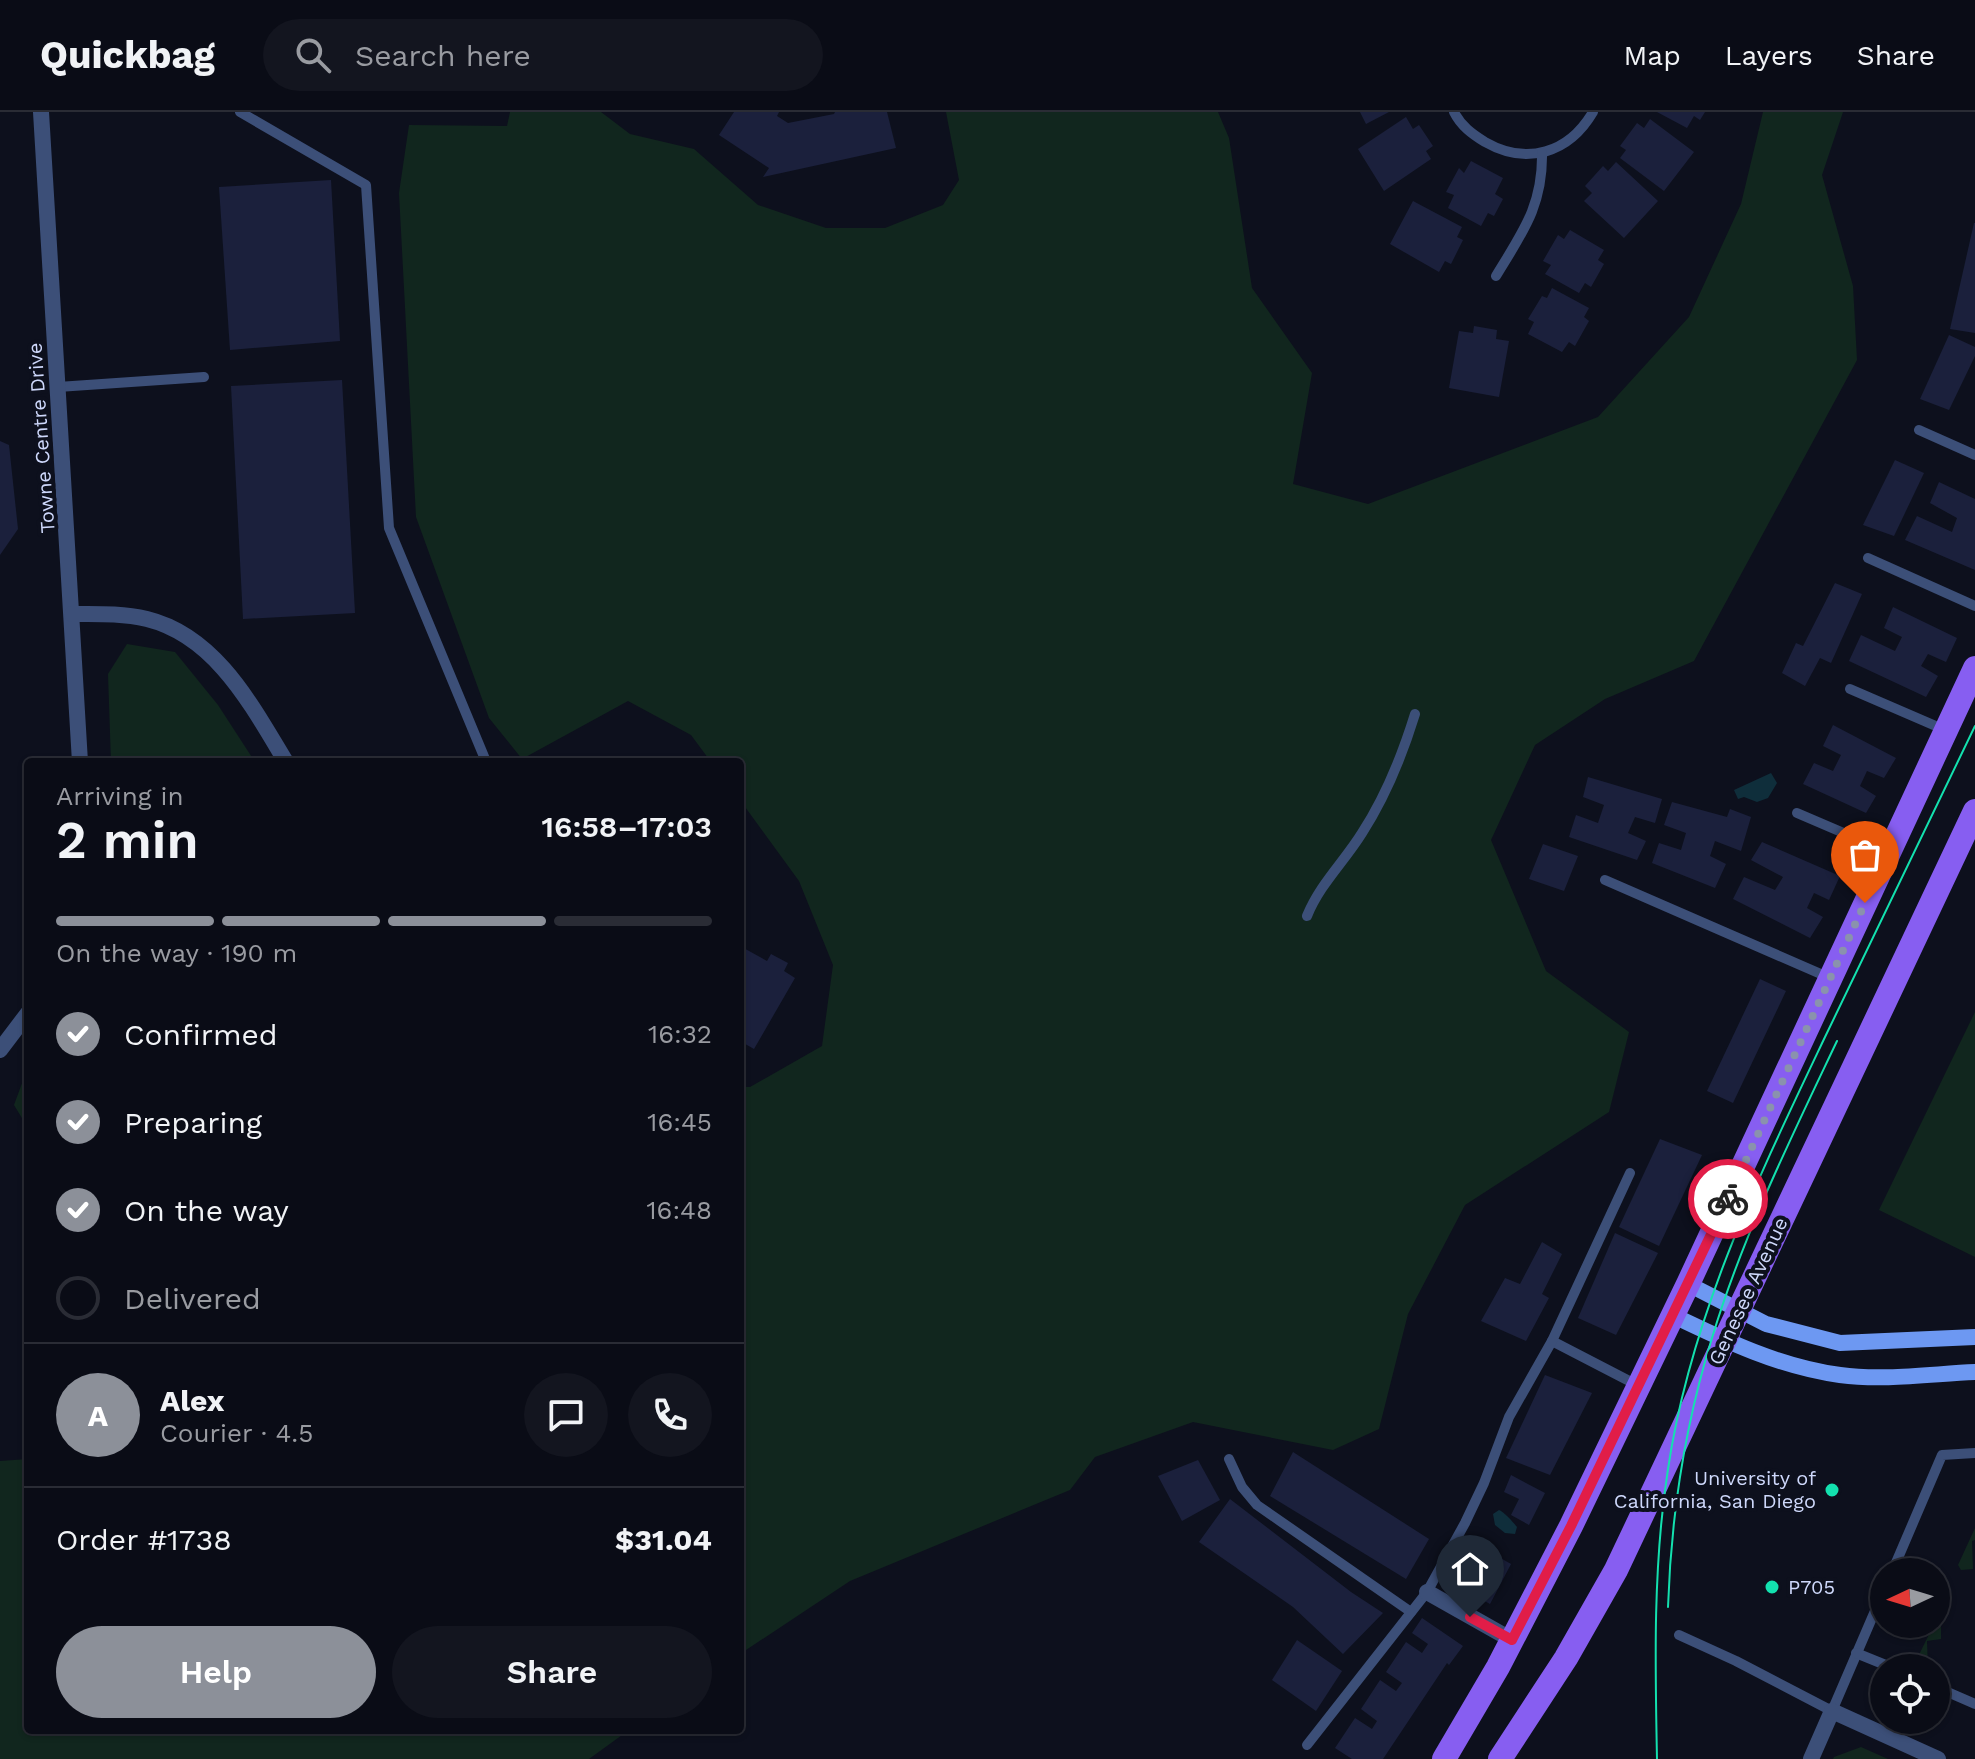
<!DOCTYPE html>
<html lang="en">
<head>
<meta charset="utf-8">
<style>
  :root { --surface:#0a0c16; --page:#13151f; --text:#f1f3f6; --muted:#999ba1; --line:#2a2c35; --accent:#8c9099 }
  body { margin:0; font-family:"Work Sans",sans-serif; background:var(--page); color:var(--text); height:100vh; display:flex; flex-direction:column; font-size:30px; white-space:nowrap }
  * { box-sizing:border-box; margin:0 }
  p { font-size:26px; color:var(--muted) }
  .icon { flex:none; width:44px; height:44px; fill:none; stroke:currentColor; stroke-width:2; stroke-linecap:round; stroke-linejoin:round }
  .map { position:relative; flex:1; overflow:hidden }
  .drawer { position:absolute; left:24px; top:646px; width:720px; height:976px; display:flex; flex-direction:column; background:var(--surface); border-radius:8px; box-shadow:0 2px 6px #0004,0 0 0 2px var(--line) }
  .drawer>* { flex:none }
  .needle { width:52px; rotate:266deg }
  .controls { position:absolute; left:1870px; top:1446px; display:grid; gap:16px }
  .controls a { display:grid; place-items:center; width:80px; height:80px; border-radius:50%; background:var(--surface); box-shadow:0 2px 6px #0004,0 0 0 2px var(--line); font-size:40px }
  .pin { position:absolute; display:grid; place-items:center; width:68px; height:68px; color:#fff; margin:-82px -34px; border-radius:50% 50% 50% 0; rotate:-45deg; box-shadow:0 0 8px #0007 }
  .pin .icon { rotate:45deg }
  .courier { position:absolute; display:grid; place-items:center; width:80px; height:80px; margin:-40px; border:6px solid #e11d48; border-radius:50%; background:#fff; color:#222; box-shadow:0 2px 10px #0007 }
  .overview em { font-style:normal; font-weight:600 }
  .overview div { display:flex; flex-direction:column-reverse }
  .overview { display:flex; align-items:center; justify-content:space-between; height:136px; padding:0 32px }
  h1 { font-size:52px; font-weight:600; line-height:60px }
  .bar { display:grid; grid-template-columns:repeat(4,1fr); gap:12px 8px; align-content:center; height:96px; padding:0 32px }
  .bar i { height:10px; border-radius:6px; background:var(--line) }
  .bar .on { background:var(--accent) }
  .bar p { grid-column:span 4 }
  .line { display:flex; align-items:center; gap:20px; padding:0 32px; border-top:2px solid var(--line) }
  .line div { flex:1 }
  .round { display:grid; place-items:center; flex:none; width:84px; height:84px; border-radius:42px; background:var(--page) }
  ol { padding:0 32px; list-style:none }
  li { display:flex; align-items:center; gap:24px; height:88px }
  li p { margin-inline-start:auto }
  li .icon { padding:8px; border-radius:50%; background:var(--accent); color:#fff; stroke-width:4 }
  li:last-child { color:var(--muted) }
  li i { width:44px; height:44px; border:4px solid var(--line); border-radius:50% }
  .button { display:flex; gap:16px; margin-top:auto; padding:16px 32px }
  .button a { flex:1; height:92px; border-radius:48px; background:var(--accent); color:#fff; font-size:32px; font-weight:600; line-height:92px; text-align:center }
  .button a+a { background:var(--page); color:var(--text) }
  header { display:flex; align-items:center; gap:48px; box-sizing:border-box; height:112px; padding:0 40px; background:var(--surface); border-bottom:2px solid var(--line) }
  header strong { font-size:38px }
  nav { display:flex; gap:44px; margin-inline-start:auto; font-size:28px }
  .search { width:560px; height:72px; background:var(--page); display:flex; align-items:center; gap:20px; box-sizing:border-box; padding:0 28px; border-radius:44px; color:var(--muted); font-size:30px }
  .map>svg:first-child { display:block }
  .green { fill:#11261e }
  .water { fill:#0f2e3b }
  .building { fill:#1b203c }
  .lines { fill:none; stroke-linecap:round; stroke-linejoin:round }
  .lane { stroke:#3c4f78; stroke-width:10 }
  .street { stroke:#3c4f78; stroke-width:16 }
  .secondary { stroke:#6d98f2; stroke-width:16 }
  .primary { stroke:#875ef1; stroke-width:24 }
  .tram { stroke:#13e1af; stroke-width:2 }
  .done { stroke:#8a92ad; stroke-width:8; stroke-dasharray:0 14.4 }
  .route { stroke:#e11d48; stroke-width:10 }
  .poi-dot { fill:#13e1af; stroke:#0d101d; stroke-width:3 }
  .labels { text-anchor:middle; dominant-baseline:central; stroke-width:8; stroke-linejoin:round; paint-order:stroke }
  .street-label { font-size:20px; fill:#ced8fb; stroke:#0d101d }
  .poi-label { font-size:20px; fill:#ced8fb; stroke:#0d101d; text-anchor:end }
</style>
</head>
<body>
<header>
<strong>Quickbag</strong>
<div class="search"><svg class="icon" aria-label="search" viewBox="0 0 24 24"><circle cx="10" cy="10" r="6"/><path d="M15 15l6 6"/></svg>Search here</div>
<nav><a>Map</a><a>Layers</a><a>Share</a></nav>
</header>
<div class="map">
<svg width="1975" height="1647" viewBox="0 0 1975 1647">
  <rect width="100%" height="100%" fill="#0d101d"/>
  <g class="green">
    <path d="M 510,0 L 601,0 L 630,22 L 694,37 L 758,93 L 826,116 L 885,116 L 943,93 L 959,68 L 946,0 L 1218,0 L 1229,26 L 1252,176 L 1312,261 L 1293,372 L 1368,392 L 1598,305 L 1689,205 L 1741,92 L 1763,0 L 1843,0 L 1822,63 L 1853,174 L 1857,248 L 1694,549 L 1605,587 L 1535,633 L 1491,728 L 1546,859 L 1629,920 L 1609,1000 L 1465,1093 L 1408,1202 L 1379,1317 L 1333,1338 L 1193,1310 L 1095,1345 L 1070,1378 L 850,1469 L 740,1542 L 740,975 L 750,975 L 822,934 L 833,853 L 799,769 L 740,688 L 740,650 L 711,650 L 691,623 L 628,589 L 522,647 L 489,606 L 416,405 L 399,81 L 409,13 L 507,14 Z"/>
    <path d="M 127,532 L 175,540 L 218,593 L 255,650 L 111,650 L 108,562 Z"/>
    <path d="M 1975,900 L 1975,1145 L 1879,1098 Z"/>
    <path d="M 28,955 L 28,1016 L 14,993 Z"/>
    <path d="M 28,1347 L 28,1618 L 629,1618 L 589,1647 L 0,1647 L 0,1349 Z"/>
    <path d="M 1975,1416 L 1975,1428 L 1972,1429 L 1973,1457 L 1961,1458 L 1958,1453 Z"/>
    <path d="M 1936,1508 L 1941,1511 L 1941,1527 L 1927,1529 L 1928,1556 L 1917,1556 L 1915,1551 Z"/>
    <path d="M 1861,1635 L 1888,1647 L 1833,1647 L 1834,1645 Z"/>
  </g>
  <g class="water">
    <path d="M 1771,661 L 1777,671 L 1768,686 L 1757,690 L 1744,685 L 1738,687 L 1734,678 Z"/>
    <path d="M 1499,1398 C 1503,1399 1514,1411 1517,1415 L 1515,1422 L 1505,1421 L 1495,1413 L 1493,1402 Z"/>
  </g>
  <g class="building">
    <path d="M 734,0 L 779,0 L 777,4 L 788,11 L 834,2 L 835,0 L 887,0 L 896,36 L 763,65 L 769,56 L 719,23 Z"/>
    <path d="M 1360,0 L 1389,0 L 1366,12 Z"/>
    <path d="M 1657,0 L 1705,0 L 1700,8 L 1694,4 L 1687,16 Z"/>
    <path d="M 1406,5 L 1413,17 L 1419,13 L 1433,34 L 1426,39 L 1431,47 L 1384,79 L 1358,37 Z"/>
    <path d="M 1650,7 L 1694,40 L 1664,79 L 1620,46 L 1626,38 L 1620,34 L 1637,11 L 1644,16 Z"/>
    <path d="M 1471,49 L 1503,66 L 1495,82 L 1503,87 L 1494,104 L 1488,101 L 1481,114 L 1448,96 L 1454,83 L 1446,80 L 1459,56 L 1464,61 Z"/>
    <path d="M 1616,50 L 1658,89 L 1624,126 L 1584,89 L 1592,81 L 1585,74 L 1603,54 L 1608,59 Z"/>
    <path d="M 331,68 L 340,229 L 230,238 L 219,75 Z"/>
    <path d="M 1413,89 L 1462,115 L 1457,125 L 1463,128 L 1451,152 L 1445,149 L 1439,160 L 1390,132 Z"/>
    <path d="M 1974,111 L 1975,111 L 1975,221 L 1950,217 Z"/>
    <path d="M 1570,118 L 1604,138 L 1598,148 L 1604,152 L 1591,175 L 1585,171 L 1579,181 L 1545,162 L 1551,153 L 1543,149 L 1558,123 L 1564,127 Z"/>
    <path d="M 1552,176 L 1589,196 L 1584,205 L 1589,209 L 1575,234 L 1569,230 L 1562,240 L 1528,222 L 1534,210 L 1528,207 L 1542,184 L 1547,186 Z"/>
    <path d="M 1474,214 L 1497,218 L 1496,227 L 1509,229 L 1499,285 L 1449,276 L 1459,219 L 1473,221 Z"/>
    <path d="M 1949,223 L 1975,235 L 1975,244 L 1949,298 L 1920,287 Z"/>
    <path d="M 342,268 L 355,501 L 243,507 L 231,274 Z"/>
    <path d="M 0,329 L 9,333 L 18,417 L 0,443 Z"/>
    <path d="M 1895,348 L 1924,361 L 1894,424 L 1863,413 Z"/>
    <path d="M 1939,370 L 1975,387 L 1975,458 L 1905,428 L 1917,404 L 1952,420 L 1957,406 L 1930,391 Z"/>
    <path d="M 1835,471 L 1862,482 L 1831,551 L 1820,546 L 1805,574 L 1782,561 L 1796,531 L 1803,534 Z"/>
    <path d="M 1893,495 L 1957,526 L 1946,550 L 1928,542 L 1921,554 L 1938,564 L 1926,585 L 1849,549 L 1861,523 L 1895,539 L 1902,525 L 1884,516 Z"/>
    <path d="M 1833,613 L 1896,646 L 1884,666 L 1867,659 L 1860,674 L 1876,684 L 1866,701 L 1803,672 L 1814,651 L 1833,659 L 1841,643 L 1823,634 Z"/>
    <path d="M 1588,665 L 1662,687 L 1655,711 L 1635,705 L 1628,721 L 1646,729 L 1637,748 L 1569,725 L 1576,703 L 1598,711 L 1604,693 L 1583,685 Z"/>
    <path d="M 1672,690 L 1727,705 L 1730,697 L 1751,705 L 1741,739 L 1715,729 L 1710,744 L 1726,752 L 1715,776 L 1652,751 L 1659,731 L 1681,738 L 1686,721 L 1664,713 Z"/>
    <path d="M 1762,730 L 1840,764 L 1829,788 L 1814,781 L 1807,796 L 1823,805 L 1810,826 L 1733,787 L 1744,765 L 1775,778 L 1783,765 L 1751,748 Z"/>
    <path d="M 1543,732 L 1578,744 L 1564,779 L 1529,767 Z"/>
    <path d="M 740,834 L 767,849 L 771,842 L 788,851 L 784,859 L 795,866 L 754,937 L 740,929 Z"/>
    <path d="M 1760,867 L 1786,879 L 1733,991 L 1707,979 Z"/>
    <path d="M 1660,1027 L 1702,1043 L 1659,1134 L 1619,1115 Z"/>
    <path d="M 1615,1121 L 1658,1141 L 1616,1223 L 1578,1206 Z"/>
    <path d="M 1542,1130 L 1562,1142 L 1542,1182 L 1549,1186 L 1526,1229 L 1481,1209 L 1505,1166 L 1520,1172 Z"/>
    <path d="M 1545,1263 L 1592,1281 L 1550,1363 L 1506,1346 Z"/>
    <path d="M 1293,1340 L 1429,1427 L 1406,1467 L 1270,1384 Z"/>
    <path d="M 1198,1348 L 1220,1388 L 1182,1409 L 1158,1364 Z"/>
    <path d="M 1511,1363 L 1545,1381 L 1529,1413 L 1511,1403 L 1519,1387 L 1504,1380 Z"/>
    <path d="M 1230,1387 L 1351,1480 L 1383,1501 L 1343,1542 L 1293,1495 L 1199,1430 Z"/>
    <path d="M 1467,1427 L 1511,1452 L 1490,1492 L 1445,1467 L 1453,1452 L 1470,1462 L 1475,1452 L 1458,1443 Z"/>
    <path d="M 1422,1506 L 1463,1534 L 1449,1553 L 1447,1551 L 1383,1647 L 1352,1647 L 1335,1636 L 1355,1606 L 1372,1617 L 1377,1609 L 1361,1597 L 1380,1568 L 1396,1579 L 1402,1571 L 1386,1560 L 1406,1530 L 1422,1541 L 1428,1532 L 1412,1521 Z"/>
    <path d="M 1297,1528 L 1342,1559 L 1316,1599 L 1272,1568 Z"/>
  </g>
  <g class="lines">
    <g class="lane">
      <path d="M 240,0 L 366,73 L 389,416 L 485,647 L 483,650"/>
      <path d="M 1454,0 C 1461,14 1472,22 1485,30 C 1527,54 1569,41 1593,0"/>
      <path d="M 1496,164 C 1522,121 1543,94 1542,41"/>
      <path d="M 58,275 L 204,265"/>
      <path d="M 1919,318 L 1975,343"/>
      <path d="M 1868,446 L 1975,494"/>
      <path d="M 1850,577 L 1945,618"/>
      <path d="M 1797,701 L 1888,740"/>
      <path d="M 1605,768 L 1830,866"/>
      <path d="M 1307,804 C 1320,772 1344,750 1362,721 C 1386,684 1402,644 1415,602"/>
      <path d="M 1552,1229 L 1637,1273"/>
      <path d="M 1229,1347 L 1242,1375 L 1257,1393 L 1411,1500"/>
      <path d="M 1892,1460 L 1942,1343 L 1975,1341"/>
      <path d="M 1679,1523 L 1736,1549 L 1832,1599 L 1884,1478"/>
      <path d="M 1856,1541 L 1893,1556"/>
      <path d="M 1936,1575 L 1975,1592"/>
      <path d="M 1307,1633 L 1427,1480 L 1465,1411 L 1484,1371 L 1509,1305 L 1552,1229 L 1630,1061"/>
    </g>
    <g class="street">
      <path d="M 41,0 L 80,650"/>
      <path d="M 72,502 C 97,502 122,501 147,507 C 216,524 252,594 286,650"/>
      <path d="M 0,938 L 28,901"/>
      <path d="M 1427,1480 L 1512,1528"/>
      <path d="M 1811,1647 L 1832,1599 L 1938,1647"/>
    </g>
    <g class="secondary">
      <path d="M 1688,1172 L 1766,1212 L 1840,1231 L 1975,1225"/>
      <path d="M 1672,1203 C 1726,1229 1780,1255 1840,1263 C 1883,1269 1931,1262 1975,1260"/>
    </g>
    <g class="primary">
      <path d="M 1444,1647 L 1498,1555 L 1571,1414 L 1688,1172 L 1975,556"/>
      <path d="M 1500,1647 L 1566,1546 L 1616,1458 L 1975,699"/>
    </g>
    <g class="tram">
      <path d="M 1668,1495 C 1671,1404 1685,1313 1712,1226 C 1743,1123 1791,1026 1837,929"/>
      <path d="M 1657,1647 C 1655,1550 1653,1453 1668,1357 C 1691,1203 1759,1064 1825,925 C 1875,822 1925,718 1975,614"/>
    </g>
  </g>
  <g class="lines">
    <path class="done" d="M 1728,1087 L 1865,791"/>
    <path class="route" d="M 1470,1505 L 1512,1528 L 1571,1414 L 1728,1087"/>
  </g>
  <g class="poi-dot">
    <circle cx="1832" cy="1378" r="8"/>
    <circle cx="1772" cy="1475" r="8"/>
  </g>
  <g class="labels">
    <g class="street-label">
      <text transform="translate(41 326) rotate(-94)">Towne Centre Drive</text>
      <text transform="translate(1748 1179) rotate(-65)">Genesee Avenue</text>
    </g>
    <g class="poi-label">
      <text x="1816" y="1366">University of<tspan x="1816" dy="23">California, San Diego</tspan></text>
      <text x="1788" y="1475" text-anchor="start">P705</text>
    </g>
  </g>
</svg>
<div class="controls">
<a><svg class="needle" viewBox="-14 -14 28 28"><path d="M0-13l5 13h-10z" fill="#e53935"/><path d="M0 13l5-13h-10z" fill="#999ba1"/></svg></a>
<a><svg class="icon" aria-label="locate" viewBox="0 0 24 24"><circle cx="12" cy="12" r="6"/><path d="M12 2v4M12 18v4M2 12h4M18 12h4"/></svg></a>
</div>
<div class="pin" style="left:1865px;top:791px;background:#ea580c"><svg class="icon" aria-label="bag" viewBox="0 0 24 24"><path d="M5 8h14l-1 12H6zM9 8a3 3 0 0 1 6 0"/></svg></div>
<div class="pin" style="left:1470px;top:1505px;background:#1f2937"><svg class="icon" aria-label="home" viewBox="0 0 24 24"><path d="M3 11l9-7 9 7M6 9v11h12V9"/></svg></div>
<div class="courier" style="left:1728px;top:1087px"><svg class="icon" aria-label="bike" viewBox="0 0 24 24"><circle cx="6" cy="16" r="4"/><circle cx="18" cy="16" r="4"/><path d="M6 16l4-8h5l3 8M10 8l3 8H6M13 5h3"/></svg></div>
<section class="drawer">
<div class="overview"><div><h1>2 min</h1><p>Arriving in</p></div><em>16:58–17:03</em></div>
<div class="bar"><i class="on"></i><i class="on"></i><i class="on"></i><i></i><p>On the way · 190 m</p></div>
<ol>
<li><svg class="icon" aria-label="check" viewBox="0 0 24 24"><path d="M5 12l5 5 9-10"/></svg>Confirmed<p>16:32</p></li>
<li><svg class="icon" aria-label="check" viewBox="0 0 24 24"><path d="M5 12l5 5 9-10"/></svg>Preparing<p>16:45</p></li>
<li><svg class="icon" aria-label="check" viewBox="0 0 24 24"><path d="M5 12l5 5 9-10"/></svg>On the way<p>16:48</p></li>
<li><i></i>Delivered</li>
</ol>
<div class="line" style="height:144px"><b class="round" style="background:var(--accent);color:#fff">A</b><div><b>Alex</b><p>Courier · 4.5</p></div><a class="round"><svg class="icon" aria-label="chat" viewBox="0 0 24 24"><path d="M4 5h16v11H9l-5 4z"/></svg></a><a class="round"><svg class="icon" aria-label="phone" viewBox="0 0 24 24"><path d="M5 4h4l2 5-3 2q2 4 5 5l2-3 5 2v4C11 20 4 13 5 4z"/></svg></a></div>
<div class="line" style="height:104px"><div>Order #1738</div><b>$31.04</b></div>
<div class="button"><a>Help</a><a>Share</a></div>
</section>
</div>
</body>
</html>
